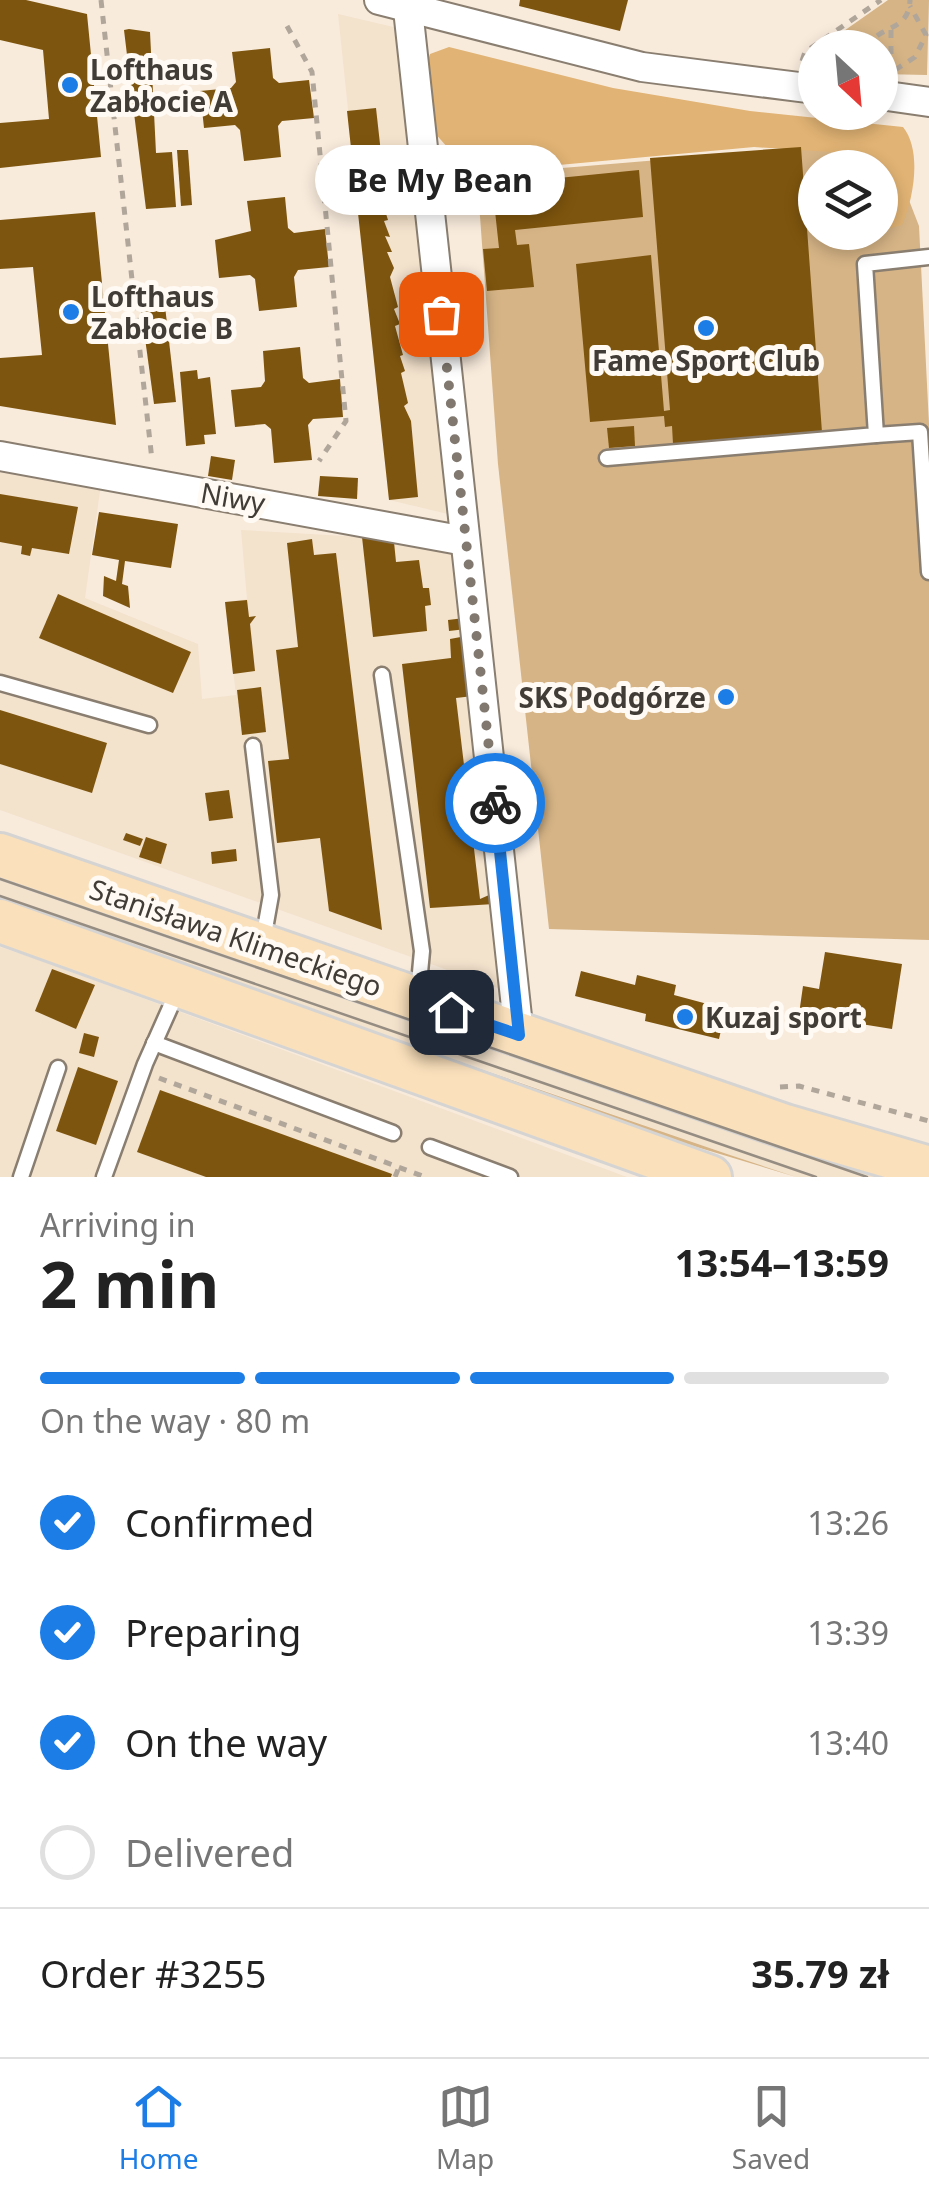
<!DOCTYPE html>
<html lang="en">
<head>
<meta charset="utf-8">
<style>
  :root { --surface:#fff; --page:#f6f6f6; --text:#222; --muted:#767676; --line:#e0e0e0; --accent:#1d7de6 }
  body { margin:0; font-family:"Noto Sans",sans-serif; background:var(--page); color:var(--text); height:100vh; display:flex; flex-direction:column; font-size:38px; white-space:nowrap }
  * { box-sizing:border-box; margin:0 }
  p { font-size:32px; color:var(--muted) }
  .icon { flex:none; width:55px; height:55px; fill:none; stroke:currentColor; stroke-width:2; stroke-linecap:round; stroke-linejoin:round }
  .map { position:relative; height:1177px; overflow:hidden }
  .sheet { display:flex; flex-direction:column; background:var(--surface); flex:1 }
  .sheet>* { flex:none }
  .needle { width:65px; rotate:154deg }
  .controls { position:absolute; left:798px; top:30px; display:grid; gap:20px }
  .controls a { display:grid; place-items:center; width:100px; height:100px; border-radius:50%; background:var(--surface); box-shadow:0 5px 15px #0003; font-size:50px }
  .pin { position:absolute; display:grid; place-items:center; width:85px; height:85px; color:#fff; margin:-42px; border-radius:20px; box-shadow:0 5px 15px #0006 }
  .courier { position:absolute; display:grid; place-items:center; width:100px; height:100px; margin:-50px; border:8px solid #1d7de6; border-radius:50%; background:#fff; color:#222; box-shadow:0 2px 12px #0007 }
  .bubble { position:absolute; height:70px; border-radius:35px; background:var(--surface); box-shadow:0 5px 15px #0003; font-size:32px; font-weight:700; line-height:70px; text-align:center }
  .overview em { font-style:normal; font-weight:700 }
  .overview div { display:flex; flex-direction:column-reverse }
  .overview { display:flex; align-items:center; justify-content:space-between; height:170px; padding:0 40px }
  h1 { font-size:65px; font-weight:700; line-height:75px }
  .bar { display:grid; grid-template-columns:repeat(4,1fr); gap:15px 10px; align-content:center; height:120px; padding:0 40px }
  .bar i { height:12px; border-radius:8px; background:var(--line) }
  .bar .selected { background:var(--accent) }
  .bar p { grid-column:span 4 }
  .line { display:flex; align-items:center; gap:25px; padding:0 40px; border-top:2px solid var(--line) }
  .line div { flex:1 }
  ol { padding:0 40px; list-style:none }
  li { display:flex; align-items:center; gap:30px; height:110px }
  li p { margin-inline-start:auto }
  li .icon { padding:10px; border-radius:50%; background:var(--accent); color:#fff; stroke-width:4 }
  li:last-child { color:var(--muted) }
  li i { width:55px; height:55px; border:5px solid var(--line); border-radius:50% }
  .tab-bar { display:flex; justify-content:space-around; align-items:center; height:140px; border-top:2px solid var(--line); background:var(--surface); font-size:28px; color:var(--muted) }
  .tab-bar a { display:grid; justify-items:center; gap:5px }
  .tab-bar .selected { color:var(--accent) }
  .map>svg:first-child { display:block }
  .built { fill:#f3e2cc }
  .green { fill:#d6b486; fill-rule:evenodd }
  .forest { fill:#e1b374 }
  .building { fill:#7e550e }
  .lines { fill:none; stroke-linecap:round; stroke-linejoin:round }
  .service-casing { stroke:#897e70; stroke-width:19 }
  .minor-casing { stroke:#897e70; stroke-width:32 }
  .primary-casing { stroke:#d5d4d3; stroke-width:48 }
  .path { stroke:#b0a69a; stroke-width:5; stroke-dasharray:8 8; stroke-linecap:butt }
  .service { stroke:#fff; stroke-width:14 }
  .minor { stroke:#fff; stroke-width:28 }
  .primary { stroke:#fae0bb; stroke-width:42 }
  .tram { stroke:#958c82; stroke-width:2.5 }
  .done { stroke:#817970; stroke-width:10; stroke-dasharray:0 18 }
  .route { stroke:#1d7de6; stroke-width:12 }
  .poi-dot { fill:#1d7de6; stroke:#fffaf3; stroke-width:4 }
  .labels { text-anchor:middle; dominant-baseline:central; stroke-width:10; stroke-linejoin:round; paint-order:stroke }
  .poi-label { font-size:28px; font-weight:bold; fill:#413c36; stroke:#fffaf3; text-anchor:start }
  .street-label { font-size:28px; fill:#413c36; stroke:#fffaf3 }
</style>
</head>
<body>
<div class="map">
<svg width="929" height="1177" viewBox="0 0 929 1177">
  <rect width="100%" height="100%" fill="#f8ebdc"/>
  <g class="built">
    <path d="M 338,14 L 402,29 L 448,514 L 389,500 Z"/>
    <path d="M 0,472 L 101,484 L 85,598 L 198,644 L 202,699 L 236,695 L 225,602 L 247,599 L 241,530 L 362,537 L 456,555 L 506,991 L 0,810 Z"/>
    <path d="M 0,873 L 888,1177 L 796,1177 L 727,1154 L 0,902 Z"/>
    <path d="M 0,947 L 42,961 L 627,1177 L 0,1177 Z"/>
  </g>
  <g class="green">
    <path d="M 888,0 L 929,0 L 927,75 L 880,74 L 880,48 L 821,47 Z"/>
    <path d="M 886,141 L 919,226 L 929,424 L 929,940 L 549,929 L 498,464 L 477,175 ZM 815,168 L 880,168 L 880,232 L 815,232 Z"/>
    <path d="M 128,948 L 727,1154 L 796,1177 L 517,1093 Z"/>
  </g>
  <path class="forest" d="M 449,47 L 613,88 L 750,111 L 903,127 C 922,150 914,198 902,225 L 891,228 L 880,224 L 880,168 L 862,167 L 847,153 L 754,147 L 537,167 L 448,148 L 433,131 L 427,64 L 430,54 Z"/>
  <g class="building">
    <path d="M 0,0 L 26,0 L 87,14 L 101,157 L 0,168 L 0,123 L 49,119 L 43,50 L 0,40 Z"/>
    <path d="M 520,0 L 628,0 L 620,31 L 519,6 Z"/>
    <path d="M 129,29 L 150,32 L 156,153 L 172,152 L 176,207 L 146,209 L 128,65 L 133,64 L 132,55 L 127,55 L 124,30 Z"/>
    <path d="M 270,48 L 273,78 L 279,83 L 309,80 L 314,118 L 282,121 L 278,126 L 281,157 L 244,161 L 240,130 L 235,125 L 204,128 L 200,91 L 231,88 L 236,82 L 232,52 Z"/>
    <path d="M 376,108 L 383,171 L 378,171 L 387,203 L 383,204 L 388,220 L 384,221 L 390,237 L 385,236 L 392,252 L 387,252 L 394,268 L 390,277 L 398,307 L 394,309 L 400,324 L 395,326 L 403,355 L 400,356 L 405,371 L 401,373 L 408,403 L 404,406 L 411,421 L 418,497 L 389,500 L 347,111 Z"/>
    <path d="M 801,147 L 822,432 L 673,444 L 672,426 L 665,427 L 664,416 L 590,422 L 576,264 L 651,255 L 664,411 L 670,410 L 650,158 Z"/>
    <path d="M 177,150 L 188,150 L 192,205 L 181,206 Z"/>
    <path d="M 524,170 L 525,180 L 478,184 L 477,175 Z"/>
    <path d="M 639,170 L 643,217 L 515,230 L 517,245 L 529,244 L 534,287 L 487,291 L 483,249 L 499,248 L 495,211 L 480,212 L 478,186 Z"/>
    <path d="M 285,197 L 288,228 L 294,233 L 325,229 L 329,267 L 298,270 L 294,277 L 297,307 L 259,311 L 255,279 L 250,275 L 219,278 L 215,240 L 251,231 L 247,201 Z"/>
    <path d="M 95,212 L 116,425 L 0,406 L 0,358 L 42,355 L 33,267 L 0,269 L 0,220 Z"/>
    <path d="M 165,306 L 176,402 L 154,404 L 141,309 Z"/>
    <path d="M 300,347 L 303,378 L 309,383 L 340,379 L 343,417 L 313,419 L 308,425 L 312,460 L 274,463 L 271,429 L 265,424 L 235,427 L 231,390 L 261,387 L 265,381 L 263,351 Z"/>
    <path d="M 197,370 L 198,379 L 210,377 L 216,434 L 204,435 L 205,444 L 186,446 L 180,372 Z"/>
    <path d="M 634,426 L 635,446 L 609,448 L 607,428 Z"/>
    <path d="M 211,456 L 235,460 L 232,480 L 208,476 Z"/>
    <path d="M 320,476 L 358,478 L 357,499 L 318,496 Z"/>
    <path d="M 0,494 L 78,507 L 69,554 L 32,548 L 30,556 L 21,554 L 22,546 L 0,542 Z"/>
    <path d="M 99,512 L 178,524 L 171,568 L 125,561 L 122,584 L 128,586 L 130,608 L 103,596 L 104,576 L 116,581 L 119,560 L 92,555 Z"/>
    <path d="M 362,537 L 394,542 L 396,562 L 419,560 L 423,588 L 429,588 L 431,605 L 425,606 L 427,631 L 373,637 Z"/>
    <path d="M 312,539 L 314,555 L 336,553 L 382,930 L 329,911 L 320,838 L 277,843 L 268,761 L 289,759 L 276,650 L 298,647 L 287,543 Z"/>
    <path d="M 58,594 L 191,652 L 173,693 L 39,638 Z"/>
    <path d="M 247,600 L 249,617 L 256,616 L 250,624 L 255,671 L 233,674 L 225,602 Z"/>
    <path d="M 464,618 L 466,629 L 449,631 L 448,620 Z"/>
    <path d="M 466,636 L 473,696 L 456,698 L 480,899 L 489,895 L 494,904 L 430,908 L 402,664 L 451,658 L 450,639 Z"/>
    <path d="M 261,687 L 266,732 L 242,735 L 237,690 Z"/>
    <path d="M 0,710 L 107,743 L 92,793 L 0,764 Z"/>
    <path d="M 229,790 L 233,818 L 209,821 L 205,793 Z"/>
    <path d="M 126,833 L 143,839 L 140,846 L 123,840 Z"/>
    <path d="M 146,837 L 167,844 L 161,864 L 139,857 Z"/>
    <path d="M 236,849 L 237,861 L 212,864 L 211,852 Z"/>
    <path d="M 825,952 L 902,964 L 892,1029 L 799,1014 L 803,986 L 819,989 Z"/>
    <path d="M 52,969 L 95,985 L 76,1029 L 35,1011 Z"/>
    <path d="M 581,971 L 635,985 L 637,975 L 676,985 L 674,995 L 726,1009 L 719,1039 L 645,1021 L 646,1014 L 575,996 Z"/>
    <path d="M 84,1033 L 99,1037 L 94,1057 L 79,1053 Z"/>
    <path d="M 78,1067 L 118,1081 L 96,1145 L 56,1131 Z"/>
    <path d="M 160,1090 L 392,1174 L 391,1177 L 206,1177 L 137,1152 Z"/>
  </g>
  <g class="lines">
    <g class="service-casing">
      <g id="service">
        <path d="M 876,435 L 920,432 L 929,572"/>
        <path d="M 607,458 L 876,435 L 865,264 L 929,257"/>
        <path d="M 382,675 L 422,951 L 418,994"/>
        <path d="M 0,683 L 149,725"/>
        <path d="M 253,746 L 271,895 L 263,940"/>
        <path d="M 154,1043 L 393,1133"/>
        <path d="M 430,1147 L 510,1177"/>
        <path d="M 21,1177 L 58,1068"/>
        <path d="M 104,1177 L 145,1064 L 178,990"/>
      </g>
    </g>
    <g class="minor-casing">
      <g id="minor">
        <path d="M 379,0 L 642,67 L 815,89"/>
        <path d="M 407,0 L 519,1035"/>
        <path d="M 880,95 L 929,102"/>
        <path d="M 0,456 L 465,541"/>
      </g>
    </g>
    <g class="primary-casing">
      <g id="primary">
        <path d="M 0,855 L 785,1126 L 929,1168"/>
        <path d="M 0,921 L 710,1177"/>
      </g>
    </g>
    <g class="path">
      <path d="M 101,0 L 152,460"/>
      <path d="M 287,26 L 312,72 L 346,421 L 319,461"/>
      <path d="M 891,30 L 891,72"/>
      <path d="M 867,48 C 878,24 909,33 910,0"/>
      <path d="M 802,61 L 805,52 L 881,0"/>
      <path d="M 895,70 L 915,57 L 926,35 L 910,6"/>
      <path d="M 159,1078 L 425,1177"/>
      <path d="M 780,1087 L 799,1086 L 929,1121"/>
      <path d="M 395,1177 L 399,1167"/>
    </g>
    <use href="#service" class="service"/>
    <use href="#minor" class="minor"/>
    <use href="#primary" class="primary"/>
    <g class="tram">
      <path d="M 0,879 L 867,1177"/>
      <path d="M 0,896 L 816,1177"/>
    </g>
  </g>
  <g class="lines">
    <path class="done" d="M 441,314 L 495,803"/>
    <path class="route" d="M 451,1012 L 519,1035 L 495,803"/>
  </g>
  <g class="poi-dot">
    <circle cx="70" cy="85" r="10"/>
    <circle cx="71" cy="312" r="10"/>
    <circle cx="706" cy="328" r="10"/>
    <circle cx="726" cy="697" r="10"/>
    <circle cx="685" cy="1017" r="10"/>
  </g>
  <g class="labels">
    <g class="poi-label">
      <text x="90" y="69">Lofthaus<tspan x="90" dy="32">Zabłocie A</tspan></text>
      <text x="91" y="296">Lofthaus<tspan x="91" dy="32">Zabłocie B</tspan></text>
      <text x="706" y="360" text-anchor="middle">Fame Sport Club</text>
      <text x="706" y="697" text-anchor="end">SKS Podgórze</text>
      <text x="705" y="1017">Kuzaj sport</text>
    </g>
    <g class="street-label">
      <text transform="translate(233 497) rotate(10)">Niwy</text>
      <text transform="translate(236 937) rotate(19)">Stanisława Klimeckiego</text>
    </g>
  </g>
</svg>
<div class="controls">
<a><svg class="needle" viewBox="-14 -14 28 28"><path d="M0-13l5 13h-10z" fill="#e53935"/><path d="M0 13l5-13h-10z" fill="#767676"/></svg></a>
<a><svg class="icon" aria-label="layers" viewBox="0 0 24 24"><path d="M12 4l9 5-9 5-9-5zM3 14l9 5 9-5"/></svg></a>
</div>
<div class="pin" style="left:441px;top:314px;background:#ea580c"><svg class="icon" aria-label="bag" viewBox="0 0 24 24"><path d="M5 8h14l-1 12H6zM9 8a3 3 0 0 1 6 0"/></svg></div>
<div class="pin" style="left:451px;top:1012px;background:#1f2937"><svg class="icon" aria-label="home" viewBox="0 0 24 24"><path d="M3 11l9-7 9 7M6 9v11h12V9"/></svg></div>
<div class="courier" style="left:495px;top:803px"><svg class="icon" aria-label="bike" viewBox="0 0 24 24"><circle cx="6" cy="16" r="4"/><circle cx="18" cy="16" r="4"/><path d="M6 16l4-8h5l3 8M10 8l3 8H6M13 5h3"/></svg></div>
<div class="bubble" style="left:315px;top:145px;width:250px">Be My Bean</div>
</div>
<section class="sheet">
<div class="overview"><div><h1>2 min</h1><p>Arriving in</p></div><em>13:54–13:59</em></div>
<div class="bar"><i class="selected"></i><i class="selected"></i><i class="selected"></i><i></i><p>On the way · 80 m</p></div>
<ol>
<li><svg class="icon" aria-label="check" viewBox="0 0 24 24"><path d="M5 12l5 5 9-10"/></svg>Confirmed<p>13:26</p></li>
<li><svg class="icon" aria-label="check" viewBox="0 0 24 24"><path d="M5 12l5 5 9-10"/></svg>Preparing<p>13:39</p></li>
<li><svg class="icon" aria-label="check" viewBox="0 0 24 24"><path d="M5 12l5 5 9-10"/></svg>On the way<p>13:40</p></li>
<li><i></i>Delivered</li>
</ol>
<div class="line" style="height:130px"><div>Order #3255</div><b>35.79 zł</b></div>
</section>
<nav class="tab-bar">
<a class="selected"><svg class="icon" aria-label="home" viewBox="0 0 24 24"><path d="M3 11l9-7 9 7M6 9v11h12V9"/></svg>Home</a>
<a><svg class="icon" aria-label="map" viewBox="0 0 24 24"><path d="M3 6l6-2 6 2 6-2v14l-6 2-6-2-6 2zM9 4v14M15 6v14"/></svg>Map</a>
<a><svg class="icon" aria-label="saved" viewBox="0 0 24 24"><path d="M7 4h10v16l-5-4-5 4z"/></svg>Saved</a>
</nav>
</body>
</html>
